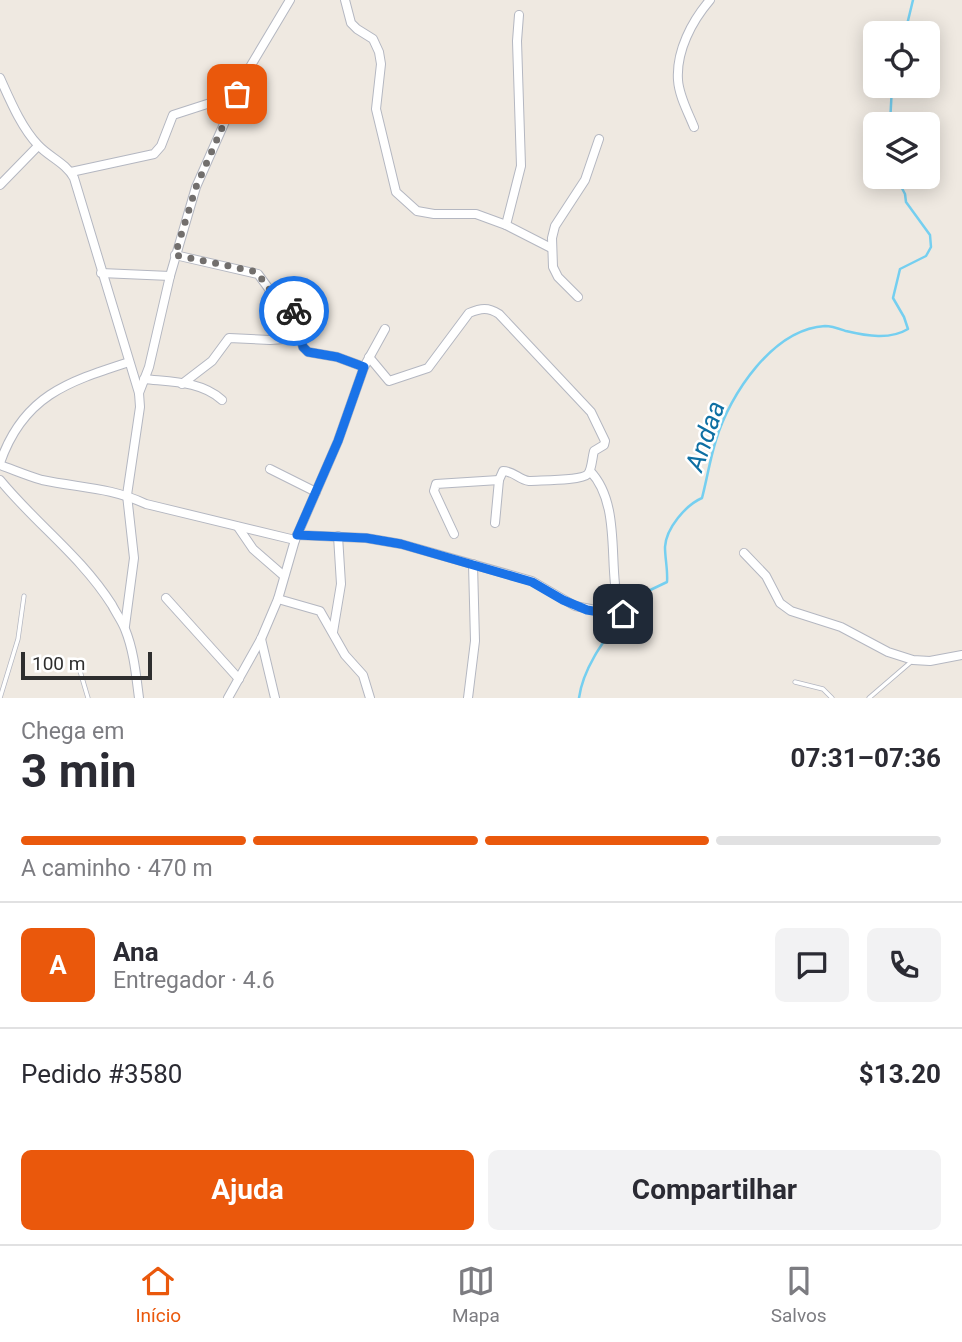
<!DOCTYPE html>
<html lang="pt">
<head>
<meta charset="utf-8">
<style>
  :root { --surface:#fff; --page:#f2f2f3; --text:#2b2b33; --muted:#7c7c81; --line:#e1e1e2; --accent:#ea580c }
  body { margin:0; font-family:Roboto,sans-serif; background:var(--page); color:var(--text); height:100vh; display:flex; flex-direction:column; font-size:26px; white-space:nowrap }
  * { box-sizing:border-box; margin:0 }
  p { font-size:23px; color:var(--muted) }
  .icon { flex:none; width:38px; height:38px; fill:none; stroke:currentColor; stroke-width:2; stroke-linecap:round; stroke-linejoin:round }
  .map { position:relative; height:698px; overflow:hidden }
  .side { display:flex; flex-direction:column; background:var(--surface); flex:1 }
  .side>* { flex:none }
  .controls { position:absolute; left:863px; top:21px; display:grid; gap:14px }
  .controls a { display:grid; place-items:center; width:77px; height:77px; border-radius:10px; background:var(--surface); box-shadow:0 4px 18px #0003; font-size:35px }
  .scale { position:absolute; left:21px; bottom:18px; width:131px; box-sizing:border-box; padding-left:7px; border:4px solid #2e2e2e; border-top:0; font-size:19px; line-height:24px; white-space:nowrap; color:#2e2e2e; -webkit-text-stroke:5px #fff; paint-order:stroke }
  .pin { position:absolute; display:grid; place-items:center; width:60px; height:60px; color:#fff; margin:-30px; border-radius:14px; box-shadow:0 4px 10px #0006 }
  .courier { position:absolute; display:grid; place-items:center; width:70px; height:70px; margin:-35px; border:5px solid #1a73e8; border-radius:50%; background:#fff; color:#222; box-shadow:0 2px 9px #0007 }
  .head em { font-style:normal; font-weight:700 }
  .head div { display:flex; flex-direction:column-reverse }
  .head { display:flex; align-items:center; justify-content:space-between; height:119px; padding:0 21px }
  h1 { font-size:46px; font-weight:700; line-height:52px }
  .bar { display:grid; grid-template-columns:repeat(4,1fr); gap:10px 7px; align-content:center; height:84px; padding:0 21px }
  .bar i { height:9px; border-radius:5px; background:var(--line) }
  .bar .active { background:var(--accent) }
  .bar p { grid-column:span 4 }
  .line { display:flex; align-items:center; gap:18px; padding:0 21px; border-top:2px solid var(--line) }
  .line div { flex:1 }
  .round { display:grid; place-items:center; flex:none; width:74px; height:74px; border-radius:10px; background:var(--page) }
  .cta { display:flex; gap:14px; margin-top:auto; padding:14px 21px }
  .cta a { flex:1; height:80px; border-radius:10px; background:var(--accent); color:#fff; font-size:28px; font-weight:700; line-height:80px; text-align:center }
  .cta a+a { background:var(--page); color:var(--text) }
  .menu { display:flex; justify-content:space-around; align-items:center; height:98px; border-top:2px solid var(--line); background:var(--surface); font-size:19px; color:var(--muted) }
  .menu a { display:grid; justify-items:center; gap:4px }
  .menu .active { color:var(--accent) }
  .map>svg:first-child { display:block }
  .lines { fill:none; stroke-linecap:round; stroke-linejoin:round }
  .stream { stroke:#75cff0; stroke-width:2.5 }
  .service-casing { stroke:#b4b7c1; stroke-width:5 }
  .minor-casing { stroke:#b4b7c1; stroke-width:10 }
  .service { stroke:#fff; stroke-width:3.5 }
  .minor { stroke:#fff; stroke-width:8 }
  .done { stroke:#726f6d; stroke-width:7; stroke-dasharray:0 12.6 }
  .route { stroke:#1a73e8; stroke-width:9 }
  .labels { text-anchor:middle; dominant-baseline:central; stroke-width:5; stroke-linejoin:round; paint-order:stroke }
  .water-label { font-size:26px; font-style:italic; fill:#0d6fa3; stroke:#fff }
</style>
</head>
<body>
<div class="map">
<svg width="962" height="698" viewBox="0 0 962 698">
  <rect width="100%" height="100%" fill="#efe9e1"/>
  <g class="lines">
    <g class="stream">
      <path d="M 905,33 L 913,0"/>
      <path d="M 890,124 L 892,86"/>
      <path d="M 628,611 L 644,593 L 667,582 C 668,570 665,559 665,547 C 666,528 686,505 702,498 C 707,479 710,459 716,440 C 730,394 773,329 825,326 C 832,326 840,329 846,331 C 867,336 890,340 908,329 L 904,317 L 893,298 L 900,269 L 926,256 L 931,247 L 930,235 L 906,202 L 905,194 L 896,177"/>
      <path d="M 579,698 C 583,668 603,642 621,618"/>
    </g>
    <g class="service-casing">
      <g id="service">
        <path d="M 80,671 L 88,698"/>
        <path d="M 795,682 L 823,689 L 832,698"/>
        <path d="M 0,698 L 18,639 L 24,596"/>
        <path d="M 869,698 L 912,661"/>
      </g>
    </g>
    <g class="minor-casing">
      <g id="minor">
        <path d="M 345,0 L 351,23 L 357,29 L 373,39 L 379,52 L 381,64 L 376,109 L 396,192 L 417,211 L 434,214 L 476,214 L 506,225 L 521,166 L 517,41 L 519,15"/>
        <path d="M 0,78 C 10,100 21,127 38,145 C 49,157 66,163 74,178 L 139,393 L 140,407 L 127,495 L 134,558 L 125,626"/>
        <path d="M 694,127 C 688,112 679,96 678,80 C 676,51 692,21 710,0"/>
        <path d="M 71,172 L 154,154 L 161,146 L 173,115 L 238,94"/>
        <path d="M 0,185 L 38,146"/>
        <path d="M 506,225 L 551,248"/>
        <path d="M 175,255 L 258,274 L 269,289 L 290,302 L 303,347 L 308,352 L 337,357 L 364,367"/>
        <path d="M 101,273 L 170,276"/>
        <path d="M 578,297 L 558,277 L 553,267 L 552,238 L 555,226 L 585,180 L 599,139"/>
        <path d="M 369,357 L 389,381 L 428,368 L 469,313 C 481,308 488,307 499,314 L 591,412 L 605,441 L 604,445 L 594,451 C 592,458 592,469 588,474 C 581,481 540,480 529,481 C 519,480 514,471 503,471 L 499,480 L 495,523"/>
        <path d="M 144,379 C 171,382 201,381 222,400"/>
        <path d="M 182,384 L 212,361 L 229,338 L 270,340 L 300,338"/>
        <path d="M 139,393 L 149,367 L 170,276 L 196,187 L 247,72 L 290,0"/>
        <path d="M 0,463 C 23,396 67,382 129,362"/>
        <path d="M 0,465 C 14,470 28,476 42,480 C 80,488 110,487 146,504 L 295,540"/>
        <path d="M 270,469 L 316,492"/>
        <path d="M 0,480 C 37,525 80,555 112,605 C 116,613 122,621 125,629 C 134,651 136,675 139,698"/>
        <path d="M 238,527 L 253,549 L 284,576"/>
        <path d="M 454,534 L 434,491 L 436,484 L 499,480"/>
        <path d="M 297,535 L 366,538 L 401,544 L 532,581 L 575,606 L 621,615 L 624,611 C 621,602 617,593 615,584 C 611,548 617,499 590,471"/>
        <path d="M 744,553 L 766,576 L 780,603 L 791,611 L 841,627 L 888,652 L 913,660 L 930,661 L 962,655"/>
        <path d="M 166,598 L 239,679"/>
        <path d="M 278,599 L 320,611 L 345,655 L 363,675 L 370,698"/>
        <path d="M 333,632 L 341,584 L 338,536"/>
        <path d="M 261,639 L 275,698"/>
        <path d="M 228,698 L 261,639 L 278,599 L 295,540 L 338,441 L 364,367 L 385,329"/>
        <path d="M 468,698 L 475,641 L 473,564"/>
      </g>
    </g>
    <use href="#service" class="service"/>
    <use href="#minor" class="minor"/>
  </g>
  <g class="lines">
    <path class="done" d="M 237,94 L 196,187 L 175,255 L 253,271 L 258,274 L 269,289 L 289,302 L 294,311"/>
    <path class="route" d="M 294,311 L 303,347 L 308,352 L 337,357 L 364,367 L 338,441 L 297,535 L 366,538 L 401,544 L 532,582 L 563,600 L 587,610 L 617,615 L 623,614"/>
  </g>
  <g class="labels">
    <g class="water-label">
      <text transform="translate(705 436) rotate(-71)">Andaa</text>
    </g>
  </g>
</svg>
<div class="controls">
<a><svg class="icon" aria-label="locate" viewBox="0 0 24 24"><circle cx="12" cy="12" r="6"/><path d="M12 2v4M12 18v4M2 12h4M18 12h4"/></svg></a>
<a><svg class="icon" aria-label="layers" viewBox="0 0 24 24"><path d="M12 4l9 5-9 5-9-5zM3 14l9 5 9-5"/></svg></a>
</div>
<div class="scale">100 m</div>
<div class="pin" style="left:237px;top:94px;background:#ea580c"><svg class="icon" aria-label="bag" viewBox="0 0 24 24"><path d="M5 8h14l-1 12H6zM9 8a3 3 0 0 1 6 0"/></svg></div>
<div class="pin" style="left:623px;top:614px;background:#1f2937"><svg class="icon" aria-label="home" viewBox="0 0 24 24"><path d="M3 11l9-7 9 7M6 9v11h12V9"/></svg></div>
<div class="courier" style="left:294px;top:311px"><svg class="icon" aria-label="bike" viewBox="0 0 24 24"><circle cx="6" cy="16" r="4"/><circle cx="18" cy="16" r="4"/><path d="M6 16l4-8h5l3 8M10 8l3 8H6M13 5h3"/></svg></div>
</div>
<section class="side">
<div class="head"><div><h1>3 min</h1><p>Chega em</p></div><em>07:31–07:36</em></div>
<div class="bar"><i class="active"></i><i class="active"></i><i class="active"></i><i></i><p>A caminho · 470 m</p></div>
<div class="line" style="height:126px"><b class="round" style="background:var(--accent);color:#fff">A</b><div><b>Ana</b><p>Entregador · 4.6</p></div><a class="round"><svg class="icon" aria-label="chat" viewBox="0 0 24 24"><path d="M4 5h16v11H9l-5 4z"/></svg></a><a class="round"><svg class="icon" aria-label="phone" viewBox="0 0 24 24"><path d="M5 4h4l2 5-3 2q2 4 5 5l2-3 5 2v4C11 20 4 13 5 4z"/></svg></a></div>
<div class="line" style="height:91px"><div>Pedido #3580</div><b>$13.20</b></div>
<div class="cta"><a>Ajuda</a><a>Compartilhar</a></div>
</section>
<nav class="menu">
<a class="active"><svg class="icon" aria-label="home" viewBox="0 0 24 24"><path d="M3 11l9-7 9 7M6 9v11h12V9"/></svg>Início</a>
<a><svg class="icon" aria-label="map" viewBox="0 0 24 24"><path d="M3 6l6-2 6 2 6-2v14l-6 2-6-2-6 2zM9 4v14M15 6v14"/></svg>Mapa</a>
<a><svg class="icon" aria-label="saved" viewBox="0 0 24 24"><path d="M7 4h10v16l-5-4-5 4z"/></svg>Salvos</a>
</nav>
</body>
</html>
